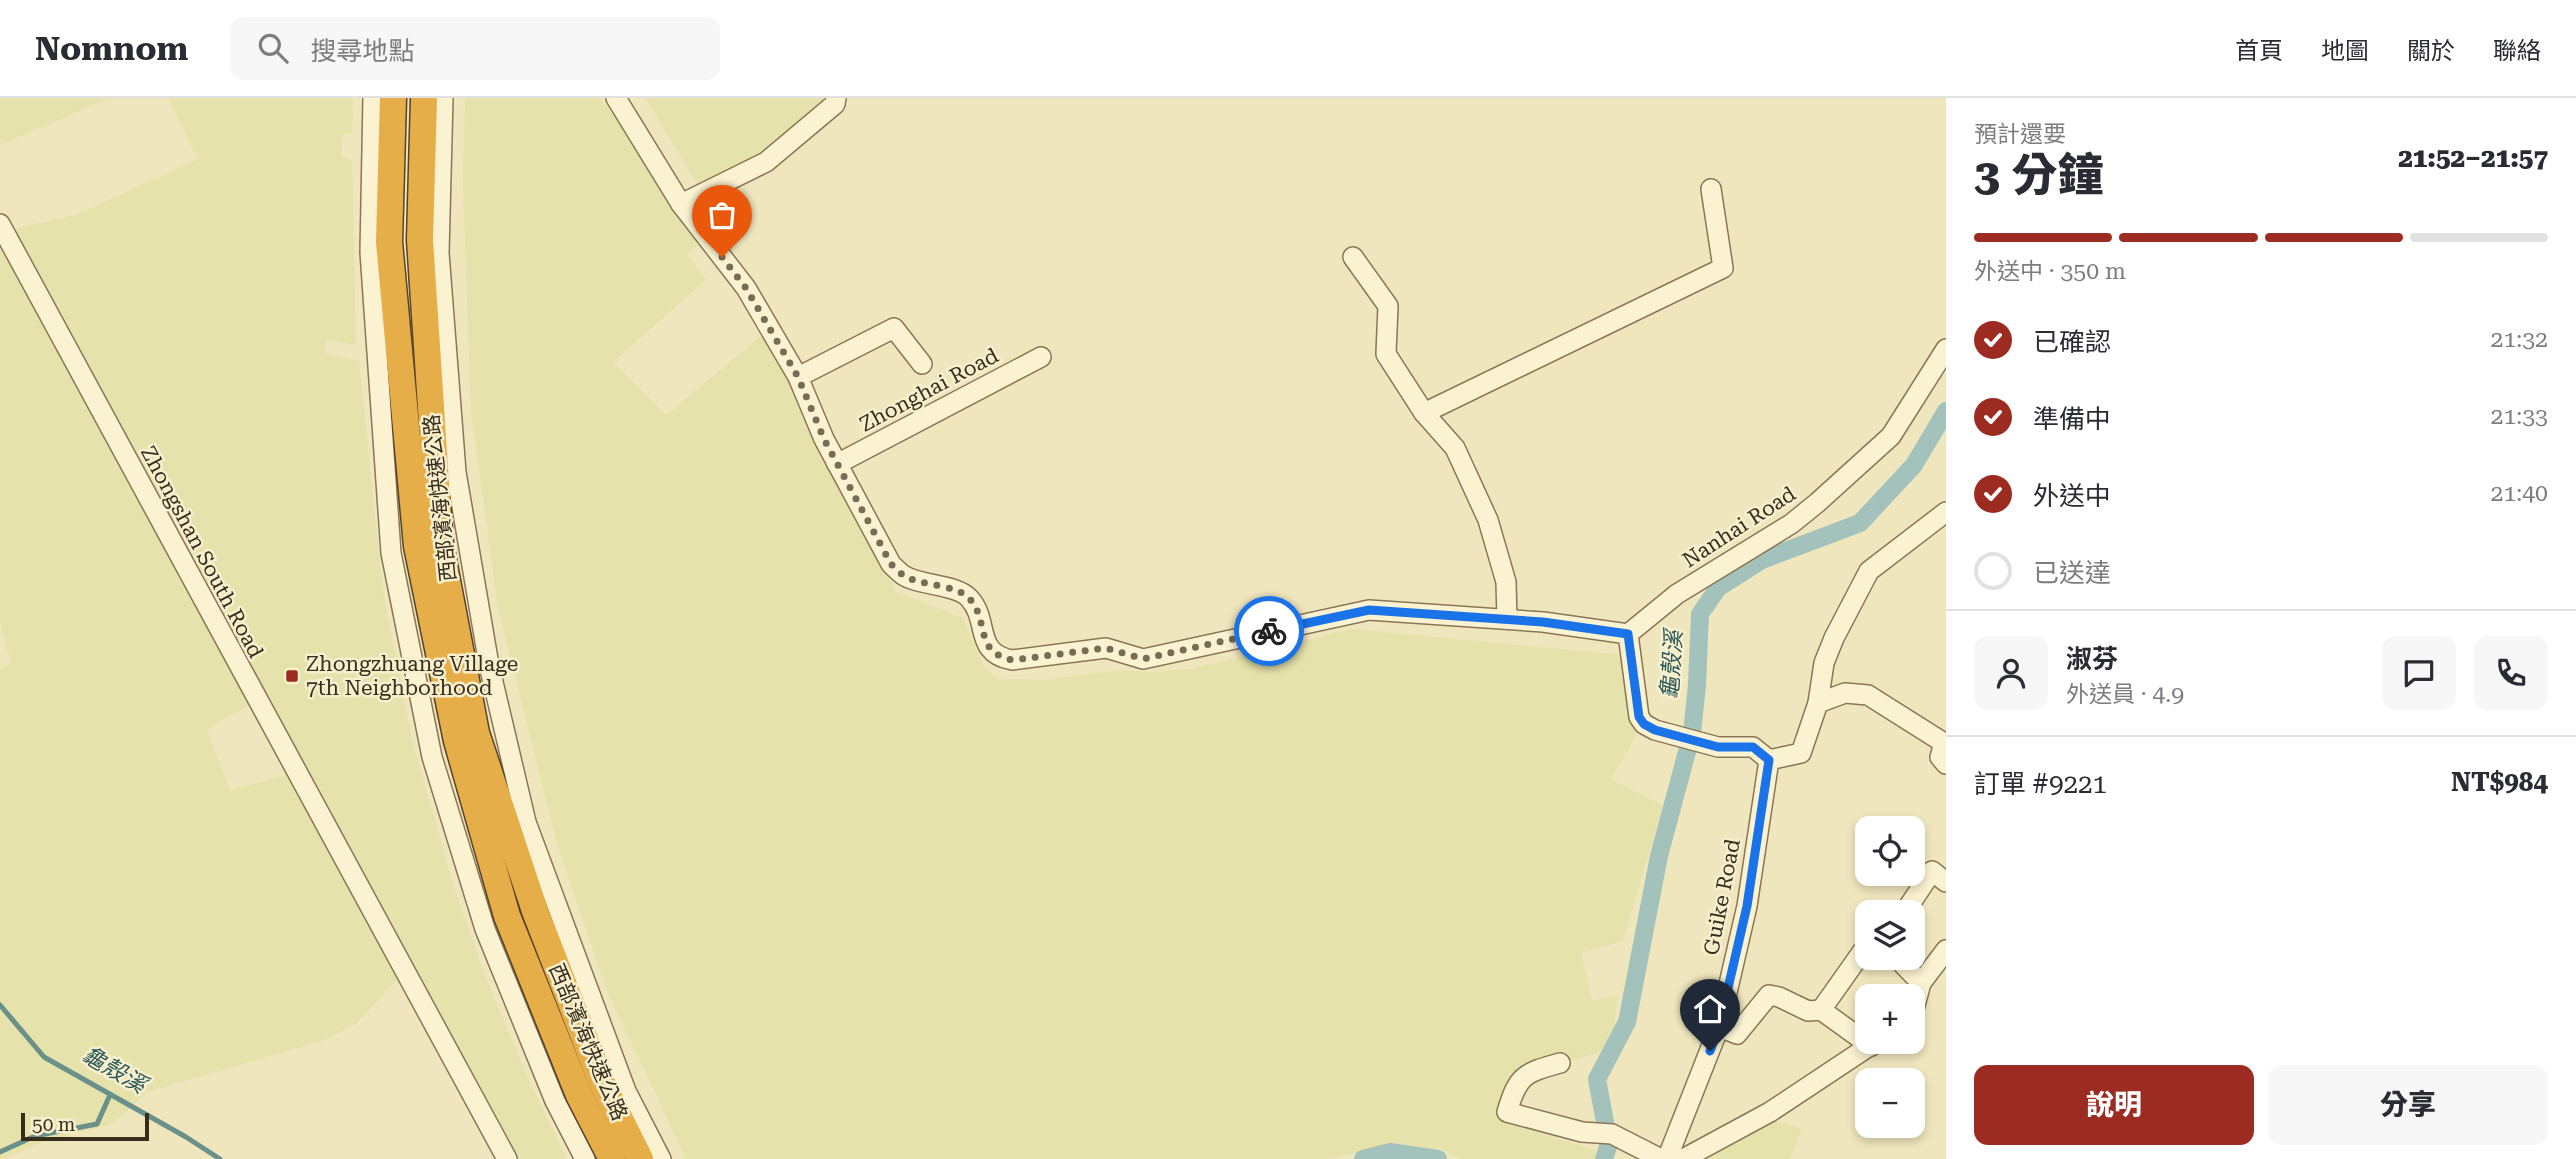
<!DOCTYPE html>
<html lang="zh-TW">
<head>
<meta charset="utf-8">
<style>
  :root { --surface:#fff; --page:#f7f7f7; --text:#2b2b33; --muted:#7c7c81; --line:#e1e1e2; --accent:#9c2c22 }
  body { margin:0; font-family:"Roboto Serif","Noto Sans TC",serif; background:var(--page); color:var(--text); height:100vh; display:flex; flex-direction:column; font-size:26px; white-space:nowrap }
  * { box-sizing:border-box; margin:0 }
  p { font-size:23px; color:var(--muted) }
  .icon { flex:none; width:38px; height:38px; fill:none; stroke:currentColor; stroke-width:2; stroke-linecap:round; stroke-linejoin:round }
  .map { position:relative; flex:1; overflow:hidden }
  .details { display:flex; flex-direction:column; background:var(--surface); width:630px }
  .details>* { flex:none }
  .buttons { position:absolute; left:1855px; top:718px; display:grid; gap:14px }
  .buttons a { display:grid; place-items:center; width:70px; height:70px; border-radius:14px; background:var(--surface); box-shadow:0 4px 10px #0003; font-size:35px }
  .scale { position:absolute; left:21px; bottom:18px; width:128px; box-sizing:border-box; padding-left:7px; border:4px solid #382c1b; border-top:0; font-size:19px; line-height:24px; white-space:nowrap; color:#382c1b; -webkit-text-stroke:5px #f7efce; paint-order:stroke }
  .pin { position:absolute; display:grid; place-items:center; width:60px; height:60px; color:#fff; margin:-72px -30px; border-radius:50% 50% 50% 0; rotate:-45deg; box-shadow:0 0 7px #0007 }
  .pin .icon { rotate:45deg }
  .courier { position:absolute; display:grid; place-items:center; width:70px; height:70px; margin:-35px; border:5px solid #1a73e8; border-radius:50%; background:#fff; color:#222; box-shadow:0 2px 9px #0007 }
  .summary em { font-style:normal; font-weight:800 }
  .summary div { display:flex; flex-direction:column-reverse }
  .summary { display:flex; align-items:center; justify-content:space-between; height:119px; padding:0 28px }
  h1 { font-size:46px; font-weight:800; line-height:52px }
  .bar { display:grid; grid-template-columns:repeat(4,1fr); gap:10px 7px; align-content:center; height:84px; padding:0 28px }
  .bar i { height:9px; border-radius:5px; background:var(--line) }
  .bar .current { background:var(--accent) }
  .bar p { grid-column:span 4 }
  .line { display:flex; align-items:center; gap:18px; padding:0 28px; border-top:2px solid var(--line) }
  .line div { flex:1 }
  .round { display:grid; place-items:center; flex:none; width:74px; height:74px; border-radius:14px; background:var(--page) }
  ol { padding:0 28px; list-style:none }
  li { display:flex; align-items:center; gap:21px; height:77px }
  li p { margin-inline-start:auto }
  li .icon { padding:7px; border-radius:50%; background:var(--accent); color:#fff; stroke-width:4 }
  li:last-child { color:var(--muted) }
  li i { width:38px; height:38px; border:4px solid var(--line); border-radius:50% }
  .button { display:flex; gap:14px; margin-top:auto; padding:14px 28px }
  .button a { flex:1; height:80px; border-radius:14px; background:var(--accent); color:#fff; font-size:28px; font-weight:800; line-height:80px; text-align:center }
  .button a+a { background:var(--page); color:var(--text) }
  header { display:flex; align-items:center; gap:42px; box-sizing:border-box; height:98px; padding:0 35px; background:var(--surface); border-bottom:2px solid var(--line) }
  header strong { font-size:33px }
  nav { display:flex; gap:38px; margin-inline-start:auto; font-size:24px }
  .search { width:490px; height:63px; background:var(--page); display:flex; align-items:center; gap:18px; box-sizing:border-box; padding:0 24px; border-radius:14px; color:var(--muted); font-size:26px }
  main { display:flex; flex:1; min-height:0 }
  .map>svg:first-child { display:block }
  .farmland { fill:#e6e2ab }
  .lines { fill:none; stroke-linecap:round; stroke-linejoin:round }
  .stream { stroke:#699089; stroke-width:5 }
  .canal { stroke:#a2c2bb; stroke-width:18 }
  .minor-casing { stroke:#8a7656; stroke-width:22 }
  .highway-casing { stroke:#57432b; stroke-width:29 }
  .minor { stroke:#fbf2d2; stroke-width:19 }
  .highway { stroke:#e6ae49; stroke-width:26 }
  .done { stroke:#786d54; stroke-width:7; stroke-dasharray:0 12.6 }
  .route { stroke:#1a73e8; stroke-width:9 }
  .poi-dot { fill:#9c2c22; stroke:#f7efce; stroke-width:2.5 }
  .labels { text-anchor:middle; dominant-baseline:central; stroke-width:5; stroke-linejoin:round; paint-order:stroke }
  .street-label { font-size:21px; fill:#382c1b; stroke:#f7efce }
  .poi-label { font-size:21px; fill:#382c1b; stroke:#f7efce; text-anchor:start }
  .water-label { font-size:23px; font-style:italic; fill:#2a5859; stroke:#f7efce }
</style>
</head>
<body>
<header>
<strong>Nomnom</strong>
<div class="search"><svg class="icon" aria-label="search" viewBox="0 0 24 24"><circle cx="10" cy="10" r="6"/><path d="M15 15l6 6"/></svg>搜尋地點</div>
<nav><a>首頁</a><a>地圖</a><a>關於</a><a>聯絡</a></nav>
</header>
<main>
<div class="map">
<svg width="1946" height="1061" viewBox="0 0 1946 1061">
  <rect width="100%" height="100%" fill="#f0e6be"/>
  <g class="farmland">
    <path d="M 0,0 L 110,0 L 0,47 Z"/>
    <path d="M 168,0 L 353,0 L 352,35 L 343,36 L 341,59 L 352,61 L 356,247 L 326,242 L 325,256 L 359,263 L 383,493 L 413,646 L 456,795 L 487,882 L 531,987 L 567,1061 L 518,1061 L 10,132 L 78,116 L 198,61 Z"/>
    <path d="M 465,0 L 600,0 L 653,67 L 702,145 L 687,156 L 706,182 L 613,264 L 666,317 L 761,238 L 803,308 L 896,494 L 963,520 L 984,569 L 999,581 L 1045,582 L 1117,572 L 1150,574 L 1192,571 L 1352,531 L 1633,558 L 1646,621 L 1611,681 L 1663,707 L 1623,843 L 1581,855 L 1592,902 L 1618,898 L 1612,950 L 1517,980 L 1502,1023 L 1596,1053 L 1594,1061 L 1461,1061 L 1442,1052 L 1400,1046 L 1328,1061 L 686,1061 L 607,893 L 556,742 L 498,511 L 471,313 L 463,89 Z"/>
    <path d="M 646,0 L 827,0 L 824,15 L 761,63 L 700,91 Z"/>
    <path d="M 0,138 L 255,604 L 207,631 L 230,693 L 294,674 L 403,875 L 357,925 L 325,942 L 148,994 L 113,1026 L 46,1043 L 4,1061 L 0,1061 L 0,572 L 11,565 L 0,525 Z"/>
    <path d="M 1762,1021 L 1802,1030 L 1790,1061 L 1690,1061 Z"/>
  </g>
  <g class="lines">
    <g class="stream">
      <path d="M 0,907 L 44,959 L 186,1039 L 220,1061"/>
      <path d="M 0,1054 L 35,1038 L 97,1026 L 110,997"/>
    </g>
    <g class="canal">
      <path d="M 1363,1061 L 1390,1054 L 1438,1061"/>
      <path d="M 1604,1061 L 1609,1046 L 1597,981 L 1627,924 L 1659,758 L 1692,635 L 1697,587 L 1700,516 L 1718,490 L 1762,462 L 1860,425 L 1914,367 L 1946,313"/>
    </g>
    <g class="minor-casing">
      <g id="minor">
        <path d="M 373,0 L 370,154 L 391,455 L 432,659 L 485,831 L 555,1003 L 585,1061"/>
        <path d="M 443,0 L 439,155 L 456,374 L 489,567 L 526,724 L 626,993 L 661,1061"/>
        <path d="M 616,0 L 681,106 L 746,190 L 798,279 L 824,341 L 891,466 C 895,470 899,474 903,477 C 920,488 956,486 969,500 C 990,522 973,555 1012,562 L 1106,550 L 1143,561 L 1369,512 L 1543,524 L 1628,536"/>
        <path d="M 681,106 L 766,64 L 835,6 L 836,0"/>
        <path d="M 0,126 L 507,1061"/>
        <path d="M 1353,159 L 1388,208 L 1386,256 L 1424,315 L 1455,350 L 1488,422 L 1506,484 L 1507,521"/>
        <path d="M 798,279 L 894,230 L 922,266"/>
        <path d="M 1424,315 L 1723,170 L 1711,91"/>
        <path d="M 837,366 L 1041,259"/>
        <path d="M 1818,605 L 1824,565 L 1834,540 L 1869,473 L 1946,414"/>
        <path d="M 1769,662 L 1753,649 L 1718,649 L 1655,632 L 1644,626 L 1639,619 L 1628,536 L 1677,496 L 1791,426 L 1817,405 L 1891,338 L 1946,251"/>
        <path d="M 1769,662 L 1801,655 L 1818,605 L 1845,595 L 1868,597 L 1944,645 L 1940,659 L 1946,666"/>
        <path d="M 1905,814 L 1932,773 L 1946,784"/>
        <path d="M 1896,859 L 1921,885"/>
        <path d="M 1821,912 L 1862,854"/>
        <path d="M 1913,915 L 1921,885 L 1946,852"/>
        <path d="M 1719,929 L 1737,936 L 1769,897 L 1779,899 L 1808,913 L 1821,912 L 1871,948"/>
        <path d="M 1560,965 C 1524,975 1518,977 1507,1014 L 1582,1034 L 1612,1036 L 1661,1061"/>
        <path d="M 1667,1061 L 1719,929 L 1747,808 L 1769,662"/>
        <path d="M 1683,1061 L 1770,1014 L 1877,943"/>
      </g>
    </g>
    <g class="highway-casing">
      <g id="highway">
        <path d="M 393,0 L 389,144 L 417,448 L 457,643 L 507,818 L 579,997 L 612,1061"/>
        <path d="M 424,0 L 420,142 L 440,446 L 476,635 L 535,813 L 602,985 L 640,1061"/>
      </g>
    </g>
    <use href="#minor" class="minor"/>
    <use href="#highway" class="highway"/>
  </g>
  <g class="lines">
    <path class="done" d="M 722,159 L 746,190 L 798,279 L 824,341 L 891,466 C 895,470 899,474 903,477 C 920,488 955,486 969,500 C 990,522 973,555 1013,562 L 1106,550 L 1143,561 L 1269,533"/>
    <path class="route" d="M 1269,533 L 1369,512 L 1543,524 L 1628,536 L 1639,619 L 1644,626 L 1655,632 L 1718,649 L 1753,649 L 1769,662 L 1747,808 L 1719,929 L 1710,953"/>
  </g>
  <rect class="poi-dot" x="285" y="571" width="14" height="14" rx="3.5"/>
  <g class="labels">
    <g class="street-label">
      <text transform="translate(929 292) rotate(-28)">Zhonghai Road</text>
      <text transform="translate(440 400) rotate(-96)">西部濱海快速公路</text>
      <text transform="translate(1739 429) rotate(-33)">Nanhai Road</text>
      <text transform="translate(202 454) rotate(62)">Zhongshan South Road</text>
      <text transform="translate(1722 799) rotate(-79)">Guike Road</text>
      <text transform="translate(588 944) rotate(67)">西部濱海快速公路</text>
    </g>
    <g class="poi-label">
      <text x="306" y="566">Zhongzhuang Village<tspan x="306" dy="24">7th Neighborhood</tspan></text>
    </g>
    <g class="water-label">
      <text transform="translate(1672 567) rotate(-86)">龜殼溪</text>
      <text transform="translate(114 972) rotate(30)">龜殼溪</text>
    </g>
  </g>
</svg>
<div class="buttons">
<a><svg class="icon" aria-label="locate" viewBox="0 0 24 24"><circle cx="12" cy="12" r="6"/><path d="M12 2v4M12 18v4M2 12h4M18 12h4"/></svg></a>
<a><svg class="icon" aria-label="layers" viewBox="0 0 24 24"><path d="M12 4l9 5-9 5-9-5zM3 14l9 5 9-5"/></svg></a>
<a>+</a>
<a>−</a>
</div>
<div class="scale">50 m</div>
<div class="pin" style="left:722px;top:159px;background:#ea580c"><svg class="icon" aria-label="bag" viewBox="0 0 24 24"><path d="M5 8h14l-1 12H6zM9 8a3 3 0 0 1 6 0"/></svg></div>
<div class="pin" style="left:1710px;top:953px;background:#1f2937"><svg class="icon" aria-label="home" viewBox="0 0 24 24"><path d="M3 11l9-7 9 7M6 9v11h12V9"/></svg></div>
<div class="courier" style="left:1269px;top:533px"><svg class="icon" aria-label="bike" viewBox="0 0 24 24"><circle cx="6" cy="16" r="4"/><circle cx="18" cy="16" r="4"/><path d="M6 16l4-8h5l3 8M10 8l3 8H6M13 5h3"/></svg></div>
</div>
<section class="details">
<div class="summary"><div><h1>3 分鐘</h1><p>預計還要</p></div><em>21:52–21:57</em></div>
<div class="bar"><i class="current"></i><i class="current"></i><i class="current"></i><i></i><p>外送中 · 350 m</p></div>
<ol>
<li><svg class="icon" aria-label="check" viewBox="0 0 24 24"><path d="M5 12l5 5 9-10"/></svg>已確認<p>21:32</p></li>
<li><svg class="icon" aria-label="check" viewBox="0 0 24 24"><path d="M5 12l5 5 9-10"/></svg>準備中<p>21:33</p></li>
<li><svg class="icon" aria-label="check" viewBox="0 0 24 24"><path d="M5 12l5 5 9-10"/></svg>外送中<p>21:40</p></li>
<li><i></i>已送達</li>
</ol>
<div class="line" style="height:126px"><a class="round"><svg class="icon" aria-label="person" viewBox="0 0 24 24"><circle cx="12" cy="8" r="4"/><path d="M4 21q1-7 8-7t8 7"/></svg></a><div><b>淑芬</b><p>外送員 · 4.9</p></div><a class="round"><svg class="icon" aria-label="chat" viewBox="0 0 24 24"><path d="M4 5h16v11H9l-5 4z"/></svg></a><a class="round"><svg class="icon" aria-label="phone" viewBox="0 0 24 24"><path d="M5 4h4l2 5-3 2q2 4 5 5l2-3 5 2v4C11 20 4 13 5 4z"/></svg></a></div>
<div class="line" style="height:91px"><div>訂單 #9221</div><b>NT$984</b></div>
<div class="button"><a>說明</a><a>分享</a></div>
</section>
</main>
</body>
</html>
